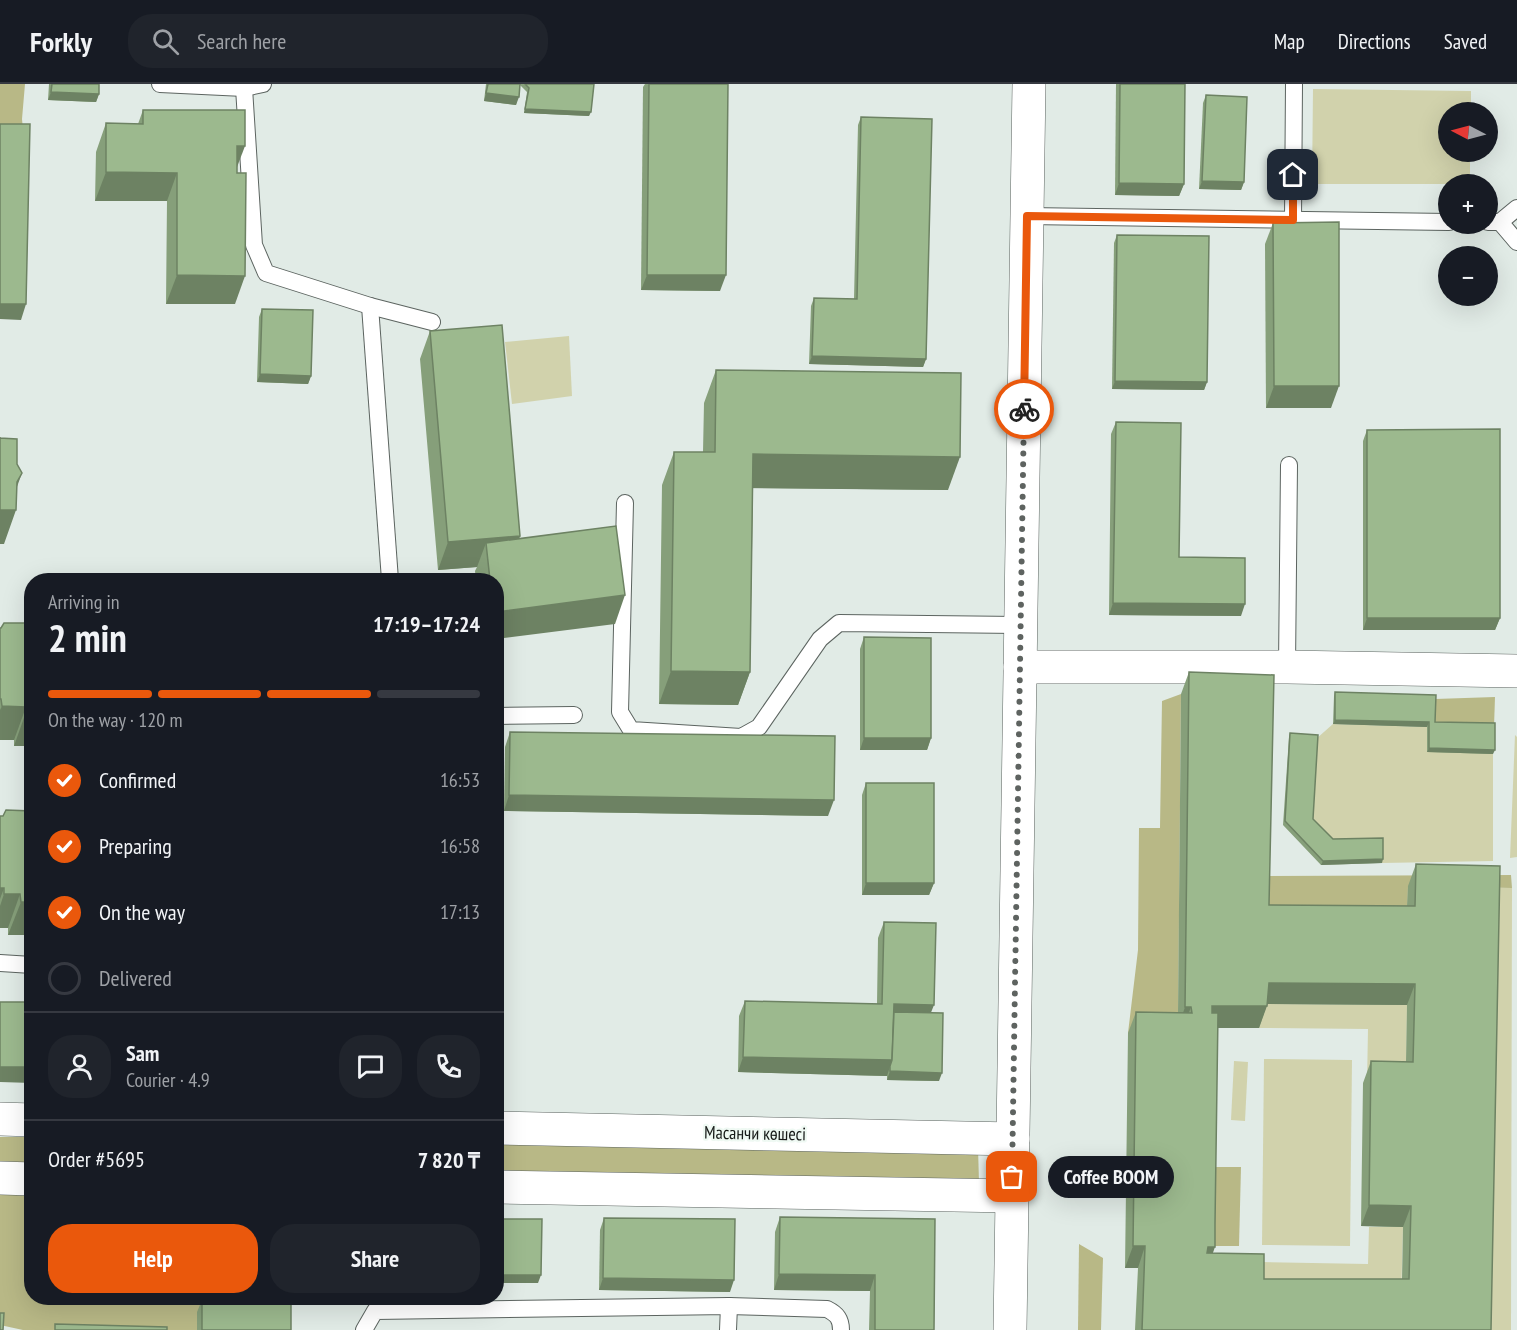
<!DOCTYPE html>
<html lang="en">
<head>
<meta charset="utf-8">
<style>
  :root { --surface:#171b24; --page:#20242c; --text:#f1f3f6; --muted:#9ea1a6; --line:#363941; --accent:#ea580c }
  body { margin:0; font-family:"PT Sans Narrow",sans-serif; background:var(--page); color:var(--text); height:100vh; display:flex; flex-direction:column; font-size:22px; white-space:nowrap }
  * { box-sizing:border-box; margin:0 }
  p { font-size:20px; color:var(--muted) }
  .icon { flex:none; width:33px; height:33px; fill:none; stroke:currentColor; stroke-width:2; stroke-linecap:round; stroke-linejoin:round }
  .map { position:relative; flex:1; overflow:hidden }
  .sheet { position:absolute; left:24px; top:489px; width:480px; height:732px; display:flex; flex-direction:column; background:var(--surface); border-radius:24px; box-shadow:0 6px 24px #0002 }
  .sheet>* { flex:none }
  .needle { width:39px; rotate:276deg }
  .buttons { position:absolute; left:1438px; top:18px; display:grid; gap:12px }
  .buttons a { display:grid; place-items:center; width:60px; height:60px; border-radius:50%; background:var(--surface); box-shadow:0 6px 24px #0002; font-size:30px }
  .pin { position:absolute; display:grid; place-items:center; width:51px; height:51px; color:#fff; margin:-26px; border-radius:12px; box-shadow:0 3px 9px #0006 }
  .courier { position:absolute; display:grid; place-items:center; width:60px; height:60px; margin:-30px; border:4px solid #ea580c; border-radius:50%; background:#fff; color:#222; box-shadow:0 2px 8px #0007 }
  .bubble { position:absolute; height:42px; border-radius:21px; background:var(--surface); box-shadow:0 6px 24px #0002; font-size:20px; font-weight:600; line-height:42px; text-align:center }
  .overview em { font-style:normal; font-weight:600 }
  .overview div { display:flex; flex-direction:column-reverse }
  .overview { display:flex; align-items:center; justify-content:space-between; height:102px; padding:0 24px }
  h1 { font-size:39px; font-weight:600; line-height:45px }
  .bar { display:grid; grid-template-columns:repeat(4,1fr); gap:9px 6px; align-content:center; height:72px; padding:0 24px }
  .bar i { height:8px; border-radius:4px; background:var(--line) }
  .bar .current { background:var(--accent) }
  .bar p { grid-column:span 4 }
  .line { display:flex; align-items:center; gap:15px; padding:0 24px; border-top:2px solid var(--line) }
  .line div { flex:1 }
  .round { display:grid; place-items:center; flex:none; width:63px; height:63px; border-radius:24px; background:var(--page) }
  ol { padding:0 24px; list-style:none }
  li { display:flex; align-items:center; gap:18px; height:66px }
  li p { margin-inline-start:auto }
  li .icon { padding:6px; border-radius:50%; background:var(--accent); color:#fff; stroke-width:4 }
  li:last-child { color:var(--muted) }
  li i { width:33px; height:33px; border:3px solid var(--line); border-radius:50% }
  .button { display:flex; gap:12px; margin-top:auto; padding:12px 24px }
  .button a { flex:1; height:69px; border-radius:24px; background:var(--accent); color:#fff; font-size:24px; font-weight:600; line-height:69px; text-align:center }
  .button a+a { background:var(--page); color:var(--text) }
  header { display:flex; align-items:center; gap:36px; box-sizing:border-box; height:84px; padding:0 30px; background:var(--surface); border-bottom:2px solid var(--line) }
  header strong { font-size:28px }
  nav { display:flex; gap:33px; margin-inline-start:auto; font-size:21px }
  .search { width:420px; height:54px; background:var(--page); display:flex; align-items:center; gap:15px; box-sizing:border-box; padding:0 21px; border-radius:24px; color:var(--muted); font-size:22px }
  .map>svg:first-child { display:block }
  .green { fill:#d1d2ac }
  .forest { fill:#b8b886 }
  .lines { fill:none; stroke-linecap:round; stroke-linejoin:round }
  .service-casing { stroke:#5c6460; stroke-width:18 }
  .minor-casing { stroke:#5c6460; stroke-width:34 }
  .secondary-casing { stroke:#5c6460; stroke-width:34 }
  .service { stroke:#fff; stroke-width:16 }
  .minor { stroke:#fff; stroke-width:33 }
  .secondary { stroke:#fff; stroke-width:33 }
  .wall { fill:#869f7a; fill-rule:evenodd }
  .shaded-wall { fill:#6d8263 }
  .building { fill:#9cb98e; stroke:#6d8263; stroke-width:1.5; fill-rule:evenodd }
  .done { stroke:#5e6360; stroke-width:6; stroke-dasharray:0 10.8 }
  .route { stroke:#ea580c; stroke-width:8 }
  .labels { text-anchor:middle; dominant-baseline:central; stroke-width:4.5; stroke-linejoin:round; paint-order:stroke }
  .street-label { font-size:18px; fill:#171a18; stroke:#eff9f3 }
</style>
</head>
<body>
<header>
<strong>Forkly</strong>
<div class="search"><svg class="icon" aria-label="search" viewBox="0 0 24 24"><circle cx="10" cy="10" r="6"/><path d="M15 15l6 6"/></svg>Search here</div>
<nav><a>Map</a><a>Directions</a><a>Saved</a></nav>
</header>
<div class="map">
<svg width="1517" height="1246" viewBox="0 0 1517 1246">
  <rect width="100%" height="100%" fill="#e1ebe6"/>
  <g class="green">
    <path d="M 1313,5 L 1471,7 L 1471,28 L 1449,28 L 1449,68 L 1470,68 L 1470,100 L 1312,100 Z"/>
    <path d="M 569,252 L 572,312 L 512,320 L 505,258 Z"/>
    <path d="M 1333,640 L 1427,643 L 1493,670 L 1493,777 L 1382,779 L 1381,758 L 1331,759 L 1311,739 L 1316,655 Z"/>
    <path d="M 1515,651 L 1517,653 L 1517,773 L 1510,774 Z"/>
    <path d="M 1492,804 L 1512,804 L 1511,1246 L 1483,1246 Z"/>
    <path d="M 1261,920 L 1407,921 L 1406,1000 L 1367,999 L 1368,945 L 1259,944 Z"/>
    <path d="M 1264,975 L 1352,976 L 1350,1162 L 1262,1161 Z"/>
    <path d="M 1234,977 L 1248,978 L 1245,1037 L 1231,1036 Z"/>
    <path d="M 1369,1143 L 1403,1143 L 1401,1217 L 1200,1185 L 1262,1178 L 1368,1180 Z"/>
  </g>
  <g class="forest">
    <path d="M 0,0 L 25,0 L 22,35 L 24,56 L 0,55 Z"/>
    <path d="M 1181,610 L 1178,944 L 1128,949 L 1138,866 L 1139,744 L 1160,744 L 1162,617 Z"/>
    <path d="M 1495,613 L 1494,643 L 1434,642 L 1435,615 Z"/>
    <path d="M 1511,791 L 1512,804 L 1408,802 L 1407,844 L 1261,843 L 1262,792 Z"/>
    <rect x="0" y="1053" width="31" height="33"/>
    <path d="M 497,1059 L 978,1063 L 979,1099 L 497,1094 Z"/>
    <path d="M 1208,1083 L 1241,1083 L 1239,1162 L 1207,1162 Z"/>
    <path d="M 0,1104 L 31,1104 L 32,1214 L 284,1214 L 287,1228 L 198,1228 L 197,1246 L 23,1246 L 0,1241 Z"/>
    <path d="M 1079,1160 L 1103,1174 L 1101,1246 L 1078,1246 Z"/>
  </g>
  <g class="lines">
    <g class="service-casing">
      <g id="service">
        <path d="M 160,0 L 244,4 L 263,0"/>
        <path d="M 244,4 L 254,161 L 266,189 L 370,222 L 432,238"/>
        <path d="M 1027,132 L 1449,138"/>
        <path d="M 1293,136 L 1294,0"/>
        <path d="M 1488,138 L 1500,138 L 1517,158"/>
        <path d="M 1500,138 L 1517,124"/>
        <path d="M 370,222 L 390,496"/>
        <path d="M 625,419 L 620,628 L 631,646 L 741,653 L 759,643 L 820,555 L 839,539 L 1021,541"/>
        <path d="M 1287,583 L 1289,381"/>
        <path d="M 496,632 L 574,631"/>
        <path d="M 0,879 L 32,881"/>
        <path d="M 364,1246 L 375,1227 L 729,1222 L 827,1225 C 837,1230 841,1235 841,1246"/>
        <path d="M 728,1246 L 729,1222"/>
      </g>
    </g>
    <g class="minor-casing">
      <g id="minor">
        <path d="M 1020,583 L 1287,583 L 1517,587"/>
        <path d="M 0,1035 L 32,1036"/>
        <path d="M 496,1044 L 1013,1055"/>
        <path d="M 0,1094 L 32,1095"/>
        <path d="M 496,1103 L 1012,1112"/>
      </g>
    </g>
    <g class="secondary-casing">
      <path id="secondary" d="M 1010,1246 L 1029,0"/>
    </g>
    <use href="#service" class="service"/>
    <use href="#minor" class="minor"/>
    <use href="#secondary" class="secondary"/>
  </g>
  <g class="wall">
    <path d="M 49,0 L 99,0 L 99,10 L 96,18 L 48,16 Z"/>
    <path d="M 486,0 L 594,0 L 589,32 L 524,29 L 527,8 L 520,1 L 516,21 L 484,17 Z"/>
    <path d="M 645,0 L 728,0 L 720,207 L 641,206 L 643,3 Z"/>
    <path d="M 1116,0 L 1185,0 L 1184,100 L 1179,112 L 1115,111 Z"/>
    <path d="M 1206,11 L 1244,98 L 1241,106 L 1199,105 L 1203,19 Z"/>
    <path d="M 143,26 L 237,82 L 235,220 L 166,220 L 167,117 L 95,117 L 96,68 L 106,39 L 138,40 Z"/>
    <path d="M 861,33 L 926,275 L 923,283 L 809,280 L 811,222 L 814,214 L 854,215 L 858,41 Z"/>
    <path d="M 1273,139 L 1331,324 L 1266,324 L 1265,160 Z"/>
    <path d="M 1117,151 L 1207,298 L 1204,306 L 1112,305 L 1114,159 Z"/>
    <path d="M 262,225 L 311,292 L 308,300 L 257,298 L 259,233 Z"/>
    <path d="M 430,247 L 520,452 L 519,455 L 615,540 L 496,496 L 476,496 L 475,487 L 477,483 L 438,486 L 420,275 Z"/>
    <path d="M 716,286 L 948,406 L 753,404 L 750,588 L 738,621 L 659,620 L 662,401 L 674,368 L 703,368 L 704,319 Z"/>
    <path d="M 1116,338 L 1179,473 L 1241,532 L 1109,531 L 1111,350 Z"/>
    <path d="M 1367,346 L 1500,534 L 1495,546 L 1363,546 L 1363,357 Z"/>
    <path d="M 32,539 L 32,662 L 14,662 L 14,656 L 0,656 L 0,544 Z"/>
    <path d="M 864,553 L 931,654 L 927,666 L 860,666 L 860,565 Z"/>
    <path d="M 1189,588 L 1269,821 L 1407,822 L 1408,802 L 1416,780 L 1491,1246 L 1135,1246 L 1138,1184 L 1125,1184 L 1128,949 L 1136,928 L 1178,928 L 1181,610 ZM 1267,920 L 1407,921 L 1406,978 L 1371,977 L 1363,999 L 1361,1142 L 1403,1143 L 1402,1195 L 1264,1195 L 1213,1169 L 1218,944 L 1259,944 Z"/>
    <path d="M 1335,608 L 1435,638 L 1493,670 L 1427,668 L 1427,643 L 1333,640 L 1334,612 Z"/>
    <path d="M 510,648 L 828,732 L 504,727 L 505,663 Z"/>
    <path d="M 1290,649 L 1313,735 L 1333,755 L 1382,779 L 1321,781 L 1283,741 L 1289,653 Z"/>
    <path d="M 866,699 L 934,799 L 929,811 L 862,811 L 862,711 Z"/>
    <path d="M 0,732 L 32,844 L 29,851 L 8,851 L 8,844 L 0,844 Z"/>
    <path d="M 884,838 L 931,928 L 939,997 L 887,996 L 887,990 L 887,992 L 738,988 L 739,932 L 745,917 L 877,920 L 878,854 Z"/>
    <path d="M 780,1133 L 935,1135 L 934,1246 L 869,1246 L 870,1207 L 774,1206 L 775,1148 Z"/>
    <path d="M 604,1134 L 730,1208 L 599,1206 L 600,1146 Z"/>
    <path d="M 202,1216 L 291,1246 L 197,1246 L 197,1228 Z"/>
  </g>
  <g class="shaded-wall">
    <path d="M 51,8 L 99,10 L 96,18 L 48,16 Z"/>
    <path d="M 486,9 L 519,13 L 516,21 L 484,17 Z"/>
    <path d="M 525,25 L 591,28 L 589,32 L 524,29 Z"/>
    <path d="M 237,62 L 245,62 L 234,91 Z"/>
    <path d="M 106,88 L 177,89 L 167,117 L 95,117 Z"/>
    <path d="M 1202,97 L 1244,98 L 1241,106 L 1199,105 Z"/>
    <path d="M 1119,99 L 1184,100 L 1179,112 L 1115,111 Z"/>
    <path d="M 177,191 L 245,192 L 235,220 L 166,220 Z"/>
    <path d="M 647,191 L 726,191 L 720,207 L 641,206 Z"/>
    <path d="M 0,220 L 26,220 L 21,236 L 0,235 Z"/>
    <path d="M 812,272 L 926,275 L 923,283 L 809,280 Z"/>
    <path d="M 260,290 L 311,292 L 308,300 L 257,298 Z"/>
    <path d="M 1115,297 L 1207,298 L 1204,306 L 1112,305 Z"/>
    <path d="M 1274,302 L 1339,302 L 1331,324 L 1266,324 Z"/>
    <path d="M 753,370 L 960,373 L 948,406 L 741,404 Z"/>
    <path d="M 22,389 L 10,422 L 16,426 L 4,460 L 0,460 L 0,426 Z"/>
    <path d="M 520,452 L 510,480 L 486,459 L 477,483 L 438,486 L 448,458 Z"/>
    <path d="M 625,511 L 615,540 L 496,555 L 496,528 Z"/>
    <path d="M 1113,519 L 1245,520 L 1241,532 L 1109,531 Z"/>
    <path d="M 1367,534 L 1500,534 L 1495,546 L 1363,546 Z"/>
    <path d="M 671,587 L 750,588 L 738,621 L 659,620 Z"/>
    <path d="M 2,622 L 26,623 L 14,656 L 0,656 L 0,626 Z"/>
    <path d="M 26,628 L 32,629 L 32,662 L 14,662 Z"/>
    <path d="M 1335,636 L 1429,638 L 1427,643 L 1333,640 Z"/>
    <path d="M 864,654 L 931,654 L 927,666 L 860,666 Z"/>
    <path d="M 1429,664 L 1495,666 L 1493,670 L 1427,668 Z"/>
    <path d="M 509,711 L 834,716 L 828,732 L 504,727 Z"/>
    <path d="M 1383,775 L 1382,779 L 1321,781 L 1323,777 Z"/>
    <path d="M 866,799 L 934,799 L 929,811 L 862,811 Z"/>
    <path d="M 0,804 L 4,804 L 0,815 Z"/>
    <path d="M 4,810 L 20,810 L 8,844 L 0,844 L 0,822 Z"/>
    <path d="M 21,818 L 32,818 L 32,844 L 29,851 L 8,851 Z"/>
    <path d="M 1269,899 L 1415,900 L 1407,921 L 1261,920 Z"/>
    <path d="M 894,920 L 934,921 L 928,936 L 891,935 Z"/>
    <path d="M 1212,922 L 1267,922 L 1259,944 L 1204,944 Z"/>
    <path d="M 1185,923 L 1191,923 L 1183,944 L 1178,944 Z"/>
    <path d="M 743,973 L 892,976 L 887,992 L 738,988 Z"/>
    <path d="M 0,983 L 32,983 L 32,999 L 0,998 Z"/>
    <path d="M 890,987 L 942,989 L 939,997 L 887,996 Z"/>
    <path d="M 1369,1121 L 1411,1122 L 1403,1143 L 1361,1142 Z"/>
    <path d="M 1133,1162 L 1145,1162 L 1138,1184 L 1125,1184 Z"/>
    <path d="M 1208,1163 L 1215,1163 L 1207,1185 Z"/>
    <path d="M 779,1190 L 875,1191 L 870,1207 L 774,1206 Z"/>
    <path d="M 496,1191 L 541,1191 L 538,1199 L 496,1199 Z"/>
    <path d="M 603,1194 L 734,1196 L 730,1208 L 599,1206 Z"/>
  </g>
  <g class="building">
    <path d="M 52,0 L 99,0 L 99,10 L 51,8 Z"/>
    <path d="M 488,0 L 520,0 L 519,13 L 486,9 Z"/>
    <path d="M 525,0 L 594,0 L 591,28 L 525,25 L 529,4 Z"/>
    <path d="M 649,0 L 728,0 L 726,191 L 647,191 Z"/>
    <path d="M 1120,0 L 1185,0 L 1184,100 L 1119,99 Z"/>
    <path d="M 1206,11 L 1247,13 L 1244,98 L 1202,97 Z"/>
    <path d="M 143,26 L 245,26 L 245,62 L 237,62 L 237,89 L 246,89 L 245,192 L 177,191 L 177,89 L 106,88 L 106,39 L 143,40 Z"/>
    <path d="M 861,33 L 932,35 L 926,275 L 812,272 L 814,214 L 857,215 Z"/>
    <path d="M 0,40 L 30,40 L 26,220 L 0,220 Z"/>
    <path d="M 1339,138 L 1339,302 L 1274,302 L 1273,139 Z"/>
    <path d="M 1117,151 L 1209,152 L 1207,298 L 1115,297 Z"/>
    <path d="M 262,225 L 313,226 L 311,292 L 260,290 Z"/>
    <path d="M 502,241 L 520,452 L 448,458 L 430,247 Z"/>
    <path d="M 716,286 L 961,289 L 960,373 L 753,370 L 750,588 L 671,587 L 674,368 L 715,368 Z"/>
    <path d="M 1116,338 L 1181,339 L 1179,473 L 1245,474 L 1245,520 L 1113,519 Z"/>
    <path d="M 1500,345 L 1500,534 L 1367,534 L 1367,346 Z"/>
    <path d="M 0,353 L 0,354 L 17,355 L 17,380 L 22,389 L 17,398 L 16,426 L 0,426 Z"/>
    <path d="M 616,442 L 625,511 L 496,528 L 496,496 L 490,496 L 486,459 Z"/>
    <path d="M 4,539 L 32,539 L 32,629 L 26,628 L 26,623 L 2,622 L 1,615 L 0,615 L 0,544 L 1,544 Z"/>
    <path d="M 864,553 L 931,554 L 931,654 L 864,654 Z"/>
    <path d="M 1189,588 L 1274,591 L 1269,821 L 1415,822 L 1416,780 L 1500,782 L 1491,1246 L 1142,1246 L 1145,1162 L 1133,1162 L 1136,928 L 1192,929 L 1191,923 L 1185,923 ZM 1269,899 L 1415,900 L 1413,978 L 1371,977 L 1369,1121 L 1411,1122 L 1409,1195 L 1264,1195 L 1264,1170 L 1207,1169 L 1208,1163 L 1215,1163 L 1215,1140 L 1218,929 L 1212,929 L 1212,922 L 1267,922 Z"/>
    <path d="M 1335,608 L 1436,611 L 1435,638 L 1495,639 L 1495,666 L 1429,664 L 1429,638 L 1335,636 Z"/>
    <path d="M 510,648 L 835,652 L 834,716 L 509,711 Z"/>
    <path d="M 1290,649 L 1318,651 L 1313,735 L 1333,755 L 1383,754 L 1383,775 L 1323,777 L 1285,737 Z"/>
    <rect x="866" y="699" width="68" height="100"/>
    <path d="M 6,726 L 32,727 L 32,818 L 21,818 L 20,810 L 4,810 L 4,804 L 0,804 L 0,732 L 3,732 Z"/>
    <path d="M 884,838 L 936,839 L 934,921 L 894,920 L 892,976 L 743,973 L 745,917 L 882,920 Z"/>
    <rect x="0" y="918" width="32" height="65"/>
    <path d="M 894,928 L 943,929 L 942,989 L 890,987 L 890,982 L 892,976 Z"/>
    <path d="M 780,1133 L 935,1135 L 934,1246 L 875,1246 L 875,1191 L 779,1190 Z"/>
    <path d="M 604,1134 L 735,1135 L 734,1196 L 603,1194 Z"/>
    <path d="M 496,1135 L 542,1135 L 541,1191 L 496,1191 Z"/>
    <rect x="202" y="1216" width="89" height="30"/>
    <path d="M 0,1229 L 4,1229 L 3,1246 L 0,1246 Z"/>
    <path d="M 55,1240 L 167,1243 L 167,1246 L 55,1246 Z"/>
  </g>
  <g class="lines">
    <path class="done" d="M 1012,1093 L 1024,325"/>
    <path class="route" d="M 1024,325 L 1027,132 L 1293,136 L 1293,91"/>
  </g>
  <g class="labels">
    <g class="street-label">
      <text transform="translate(755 1049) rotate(1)">Масанчи көшесі</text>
    </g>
  </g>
</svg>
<div class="buttons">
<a><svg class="needle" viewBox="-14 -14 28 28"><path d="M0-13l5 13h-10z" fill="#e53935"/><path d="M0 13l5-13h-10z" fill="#9ea1a6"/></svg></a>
<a>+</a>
<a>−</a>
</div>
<div class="pin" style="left:1012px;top:1093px;background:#ea580c"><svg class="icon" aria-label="bag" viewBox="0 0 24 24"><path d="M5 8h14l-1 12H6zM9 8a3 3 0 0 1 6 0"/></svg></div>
<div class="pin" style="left:1293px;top:91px;background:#1f2937"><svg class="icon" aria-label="home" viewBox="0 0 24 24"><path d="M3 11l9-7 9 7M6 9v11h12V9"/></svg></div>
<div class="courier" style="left:1024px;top:325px"><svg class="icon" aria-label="bike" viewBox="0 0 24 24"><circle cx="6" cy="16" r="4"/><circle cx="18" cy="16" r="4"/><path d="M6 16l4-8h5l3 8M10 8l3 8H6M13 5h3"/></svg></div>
<div class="bubble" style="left:1048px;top:1072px;width:126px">Coffee BOOM</div>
<section class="sheet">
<div class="overview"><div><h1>2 min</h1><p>Arriving in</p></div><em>17:19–17:24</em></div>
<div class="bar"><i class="current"></i><i class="current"></i><i class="current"></i><i></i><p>On the way · 120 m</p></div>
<ol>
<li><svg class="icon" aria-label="check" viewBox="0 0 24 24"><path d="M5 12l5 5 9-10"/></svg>Confirmed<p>16:53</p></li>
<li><svg class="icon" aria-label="check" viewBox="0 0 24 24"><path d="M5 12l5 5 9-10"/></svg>Preparing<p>16:58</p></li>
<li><svg class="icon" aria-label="check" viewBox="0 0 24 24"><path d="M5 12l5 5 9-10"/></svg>On the way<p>17:13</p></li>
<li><i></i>Delivered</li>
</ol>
<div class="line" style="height:108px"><a class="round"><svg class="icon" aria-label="person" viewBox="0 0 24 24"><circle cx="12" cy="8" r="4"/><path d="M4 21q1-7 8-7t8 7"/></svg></a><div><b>Sam</b><p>Courier · 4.9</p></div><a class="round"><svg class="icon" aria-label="chat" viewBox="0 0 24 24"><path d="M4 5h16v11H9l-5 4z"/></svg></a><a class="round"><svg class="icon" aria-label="phone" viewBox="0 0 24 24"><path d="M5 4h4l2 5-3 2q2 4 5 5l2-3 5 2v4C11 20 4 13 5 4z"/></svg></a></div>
<div class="line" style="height:78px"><div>Order #5695</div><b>7 820 ₸</b></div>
<div class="button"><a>Help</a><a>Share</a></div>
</section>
</div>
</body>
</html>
